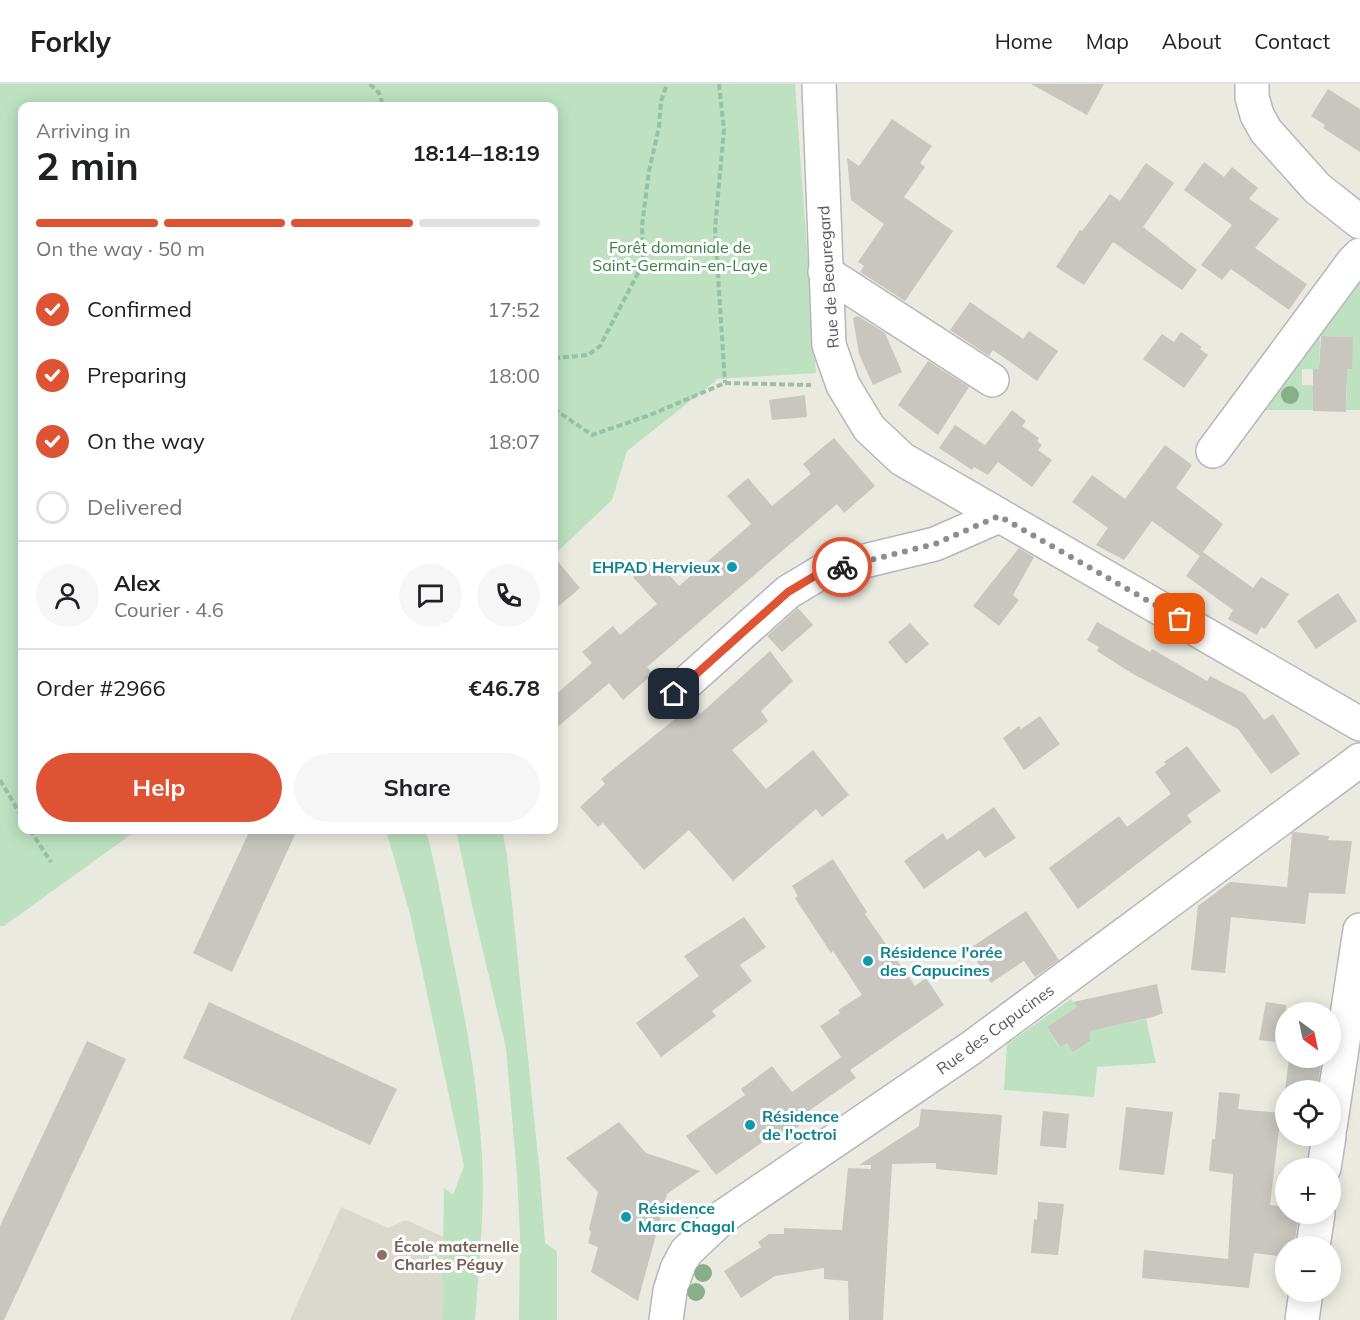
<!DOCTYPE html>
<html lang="en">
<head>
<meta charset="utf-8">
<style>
  :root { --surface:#fff; --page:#f6f6f6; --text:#202124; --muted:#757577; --line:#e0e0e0; --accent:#dd5334 }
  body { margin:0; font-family:Mulish,sans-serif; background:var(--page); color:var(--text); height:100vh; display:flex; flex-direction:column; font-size:22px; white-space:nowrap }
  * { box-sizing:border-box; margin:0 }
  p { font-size:20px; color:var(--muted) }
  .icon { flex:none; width:33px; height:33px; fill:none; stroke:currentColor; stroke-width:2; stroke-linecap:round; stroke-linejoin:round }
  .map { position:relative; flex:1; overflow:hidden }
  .details { position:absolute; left:18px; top:18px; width:540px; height:732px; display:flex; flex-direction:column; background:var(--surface); border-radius:12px; box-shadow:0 3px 15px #0003 }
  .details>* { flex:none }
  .needle { width:39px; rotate:147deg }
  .buttons { position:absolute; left:1275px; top:918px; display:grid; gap:12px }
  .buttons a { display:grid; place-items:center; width:66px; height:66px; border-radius:50%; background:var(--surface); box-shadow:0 3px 15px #0003; font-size:30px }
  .pin { position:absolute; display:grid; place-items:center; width:51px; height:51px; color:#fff; margin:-26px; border-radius:12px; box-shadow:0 3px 9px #0006 }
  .courier { position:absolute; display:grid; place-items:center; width:60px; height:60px; margin:-30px; border:4px solid #dd5334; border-radius:50%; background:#fff; color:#222; box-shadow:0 2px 8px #0007 }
  .overview em { font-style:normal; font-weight:700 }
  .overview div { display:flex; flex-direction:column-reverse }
  .overview { display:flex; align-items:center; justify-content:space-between; height:102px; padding:0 18px }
  h1 { font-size:39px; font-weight:700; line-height:45px }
  .bar { display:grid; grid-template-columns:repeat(4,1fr); gap:9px 6px; align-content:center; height:72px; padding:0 18px }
  .bar i { height:8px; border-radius:4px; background:var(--line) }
  .bar .selected { background:var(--accent) }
  .bar p { grid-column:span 4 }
  .line { display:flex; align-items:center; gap:15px; padding:0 18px; border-top:2px solid var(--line) }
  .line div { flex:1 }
  .round { display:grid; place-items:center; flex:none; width:63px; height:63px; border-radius:32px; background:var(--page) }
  ol { padding:0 18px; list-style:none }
  li { display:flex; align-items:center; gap:18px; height:66px }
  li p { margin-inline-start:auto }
  li .icon { padding:6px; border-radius:50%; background:var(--accent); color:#fff; stroke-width:4 }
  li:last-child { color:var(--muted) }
  li i { width:33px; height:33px; border:3px solid var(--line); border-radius:50% }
  .primary-button { display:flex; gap:12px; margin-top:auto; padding:12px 18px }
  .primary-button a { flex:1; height:69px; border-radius:36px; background:var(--accent); color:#fff; font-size:24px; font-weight:700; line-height:69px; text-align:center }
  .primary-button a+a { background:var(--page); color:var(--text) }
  header { display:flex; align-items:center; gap:36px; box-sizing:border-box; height:84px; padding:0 30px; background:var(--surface); border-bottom:2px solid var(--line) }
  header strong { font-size:28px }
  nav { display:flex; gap:33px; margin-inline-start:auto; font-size:21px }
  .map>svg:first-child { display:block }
  .education { fill:#dbd9ce }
  .green { fill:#bde1c1; fill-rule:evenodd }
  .building { fill:#c8c6bf }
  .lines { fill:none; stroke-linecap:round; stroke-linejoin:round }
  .minor-casing { stroke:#b6b7bc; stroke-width:36 }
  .path { stroke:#97c1a7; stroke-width:4; stroke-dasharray:6 3; stroke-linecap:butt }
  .minor { stroke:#fff; stroke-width:33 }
  .tree { fill:#89af8a }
  .done { stroke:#8c8d8d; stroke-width:6; stroke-dasharray:0 10.8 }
  .route { stroke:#dd5334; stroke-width:8 }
  .culture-dot { fill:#0f9aa8; stroke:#fff; stroke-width:2 }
  .education-dot { fill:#8d6e63; stroke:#fff; stroke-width:2 }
  .labels { text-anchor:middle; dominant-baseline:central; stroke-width:6; stroke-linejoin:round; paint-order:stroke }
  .park-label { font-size:16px; fill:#397f44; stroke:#fff }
  .street-label { font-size:16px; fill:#595b60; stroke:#fff }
  .culture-label { font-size:16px; font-weight:bold; fill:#0d838f; stroke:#fff; text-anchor:start }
  .education-label { font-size:16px; font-weight:bold; fill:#785e54; stroke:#fff; text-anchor:start }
</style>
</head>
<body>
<header>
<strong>Forkly</strong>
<nav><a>Home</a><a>Map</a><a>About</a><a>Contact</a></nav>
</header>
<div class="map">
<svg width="1360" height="1236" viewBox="0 0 1360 1236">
  <rect width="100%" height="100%" fill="#ebeae0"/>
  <path class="education" d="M 341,1123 L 388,1144 L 406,1136 L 444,1153 L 442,1236 L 290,1236 Z"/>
  <g class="green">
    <path d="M 0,0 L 795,0 L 816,289 L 718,295 L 627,367 L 612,416 L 554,471 L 554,22 L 22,22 L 22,746 L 137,746 L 4,842 L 0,842 Z"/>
    <path d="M 1350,194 L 1360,200 L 1360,326 L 1266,326 ZM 1320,252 L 1352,253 L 1342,299 L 1347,299 L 1347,317 L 1315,317 L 1315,301 L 1302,301 L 1302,285 L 1319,285 Z"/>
    <path d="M 386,746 L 426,746 C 436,784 443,822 450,861 C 465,931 478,1001 482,1072 C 485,1127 479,1182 475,1236 L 442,1236 L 444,1104 L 453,1111 L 464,1082 L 410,830 Z"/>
    <path d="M 456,746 L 502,746 L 507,771 L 540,1091 L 545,1159 L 557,1167 L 557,1236 L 519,1236 L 520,1151 L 517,1091 L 506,964 L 472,821 Z"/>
    <path d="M 1071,915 L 1077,923 L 1047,943 L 1059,963 L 1067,959 L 1073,968 L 1090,957 L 1090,947 L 1085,939 L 1094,946 L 1146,935 L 1156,979 L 1097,983 L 1094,1013 L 1004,1006 L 1007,960 Z"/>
  </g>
  <g class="building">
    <path d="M 1031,0 L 1104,0 L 1087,31 Z"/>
    <path d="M 1328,5 L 1360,25 L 1360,68 L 1323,44 L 1325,41 L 1311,32 Z"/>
    <path d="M 892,35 L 932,62 L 920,79 L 925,83 L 904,113 L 953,147 L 905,217 L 860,188 L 864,182 L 858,178 L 884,140 L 851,116 L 847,74 L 859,82 Z"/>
    <path d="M 1204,78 L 1224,93 L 1232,83 L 1258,104 L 1249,115 L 1279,135 L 1255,164 L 1307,200 L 1289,226 L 1231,185 L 1222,196 L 1201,181 L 1232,141 L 1184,106 Z"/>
    <path d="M 1146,79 L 1174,99 L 1143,143 L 1197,186 L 1182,206 L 1113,158 L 1084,201 L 1056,183 L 1080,146 L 1082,147 L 1110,110 L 1120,117 Z"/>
    <path d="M 970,218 L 1023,255 L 1029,247 L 1058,267 L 1037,297 L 993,266 L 989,272 L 950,246 Z"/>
    <path d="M 858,232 L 885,249 L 902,288 L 873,301 L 859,270 L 853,234 Z"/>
    <path d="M 1181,248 L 1202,263 L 1200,265 L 1208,271 L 1184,304 L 1143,275 L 1162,250 L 1174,258 Z"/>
    <path d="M 1321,252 L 1353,253 L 1352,285 L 1347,285 L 1346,328 L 1313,327 L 1313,285 L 1319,285 Z"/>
    <path d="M 928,277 L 969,303 L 938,351 L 898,321 Z"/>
    <path d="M 805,311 L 807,333 L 772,336 L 769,316 Z"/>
    <path d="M 1012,326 L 1026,337 L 1022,342 L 1039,354 L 1037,357 L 1042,361 L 1038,366 L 1052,376 L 1032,403 L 998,378 L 988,391 L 974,383 L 972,386 L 939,364 L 955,341 L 985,361 Z"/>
    <path d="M 834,354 L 875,402 L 844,429 L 837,420 L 647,583 L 653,590 L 623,616 L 609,599 L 554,646 L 554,612 L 592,579 L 582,568 L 613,542 L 620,551 L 657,520 L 633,493 L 655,474 L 679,502 L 751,440 L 727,412 L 748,394 L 772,422 L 811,390 L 803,380 Z"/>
    <path d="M 1165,361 L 1192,381 L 1176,404 L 1223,440 L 1203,468 L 1253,504 L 1261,493 L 1289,510 L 1265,545 L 1261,543 L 1257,551 L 1228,535 L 1233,526 L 1186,492 L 1200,472 L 1152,437 L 1124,476 L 1096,461 L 1108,444 L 1072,418 L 1092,391 L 1125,415 Z"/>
    <path d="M 1019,464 L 1034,473 L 1013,511 L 1019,516 L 999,542 L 973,522 Z"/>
    <path d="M 554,473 L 580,504 L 554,526 Z"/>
    <path d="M 1338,509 L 1357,537 L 1316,565 L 1297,537 Z"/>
    <path d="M 798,524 L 813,541 L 782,568 L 767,552 Z"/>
    <path d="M 1097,538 L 1150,568 L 1152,565 L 1207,597 L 1210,592 L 1245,610 L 1264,636 L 1273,630 L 1300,670 L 1271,690 L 1238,645 L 1133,590 L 1097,567 L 1099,563 L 1087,556 Z"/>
    <path d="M 910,539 L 929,560 L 906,580 L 888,558 Z"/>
    <path d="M 770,567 L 793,597 L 761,627 L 768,637 L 732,666 L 766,705 L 813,666 L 849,711 L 822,733 L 816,725 L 733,797 L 689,746 L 644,786 L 603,739 L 598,743 L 580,723 L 605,700 L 601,695 L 692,621 L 700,630 Z"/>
    <path d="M 1040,632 L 1060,660 L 1024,686 L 1003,654 L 1019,642 L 1021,645 Z"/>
    <path d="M 1187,662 L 1221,707 L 1187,731 L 1192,738 L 1078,825 L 1049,784 L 1119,732 L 1127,743 L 1171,710 L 1155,688 L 1166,680 L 1164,678 Z"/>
    <path d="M 994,723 L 1016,754 L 985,774 L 979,766 L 924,805 L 904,777 L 943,749 L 947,756 Z"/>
    <path d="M 250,746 L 297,746 L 232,888 L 193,869 Z"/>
    <path d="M 1295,748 L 1329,752 L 1328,756 L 1352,757 L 1345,810 L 1309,809 L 1305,840 L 1231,833 L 1225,889 L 1191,886 L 1198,822 L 1230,798 L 1287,803 L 1292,749 Z"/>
    <path d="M 833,775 L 867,828 L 865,830 L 915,902 L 926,894 L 944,921 L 850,986 L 856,994 L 807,1028 L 811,1033 L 779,1057 L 774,1050 L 716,1091 L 686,1052 L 745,1011 L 741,1005 L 772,982 L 792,1008 L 841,973 L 820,942 L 840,929 L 838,926 L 862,911 L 833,867 L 831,869 L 795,814 L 798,812 L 792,802 Z"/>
    <path d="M 1026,827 L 1059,876 L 1035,893 L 1024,877 L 991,899 L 969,865 Z"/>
    <path d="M 744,833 L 766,863 L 740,881 L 752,897 L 712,927 L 716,932 L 661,973 L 636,939 L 699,892 L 684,872 Z"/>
    <path d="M 1157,900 L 1163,929 L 1153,933 L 1090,947 L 1090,957 L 1073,968 L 1067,959 L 1060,963 L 1047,943 L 1077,923 L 1073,918 Z"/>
    <path d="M 209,918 L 397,1005 L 370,1061 L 183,974 Z"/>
    <path d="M 1266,918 L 1286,921 L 1286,959 L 1259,956 Z"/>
    <path d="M 87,957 L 126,975 L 4,1236 L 0,1236 L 0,1142 Z"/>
    <path d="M 1289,975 L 1321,979 L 1317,1006 L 1285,1006 Z"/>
    <path d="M 1219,1008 L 1240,1010 L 1238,1025 L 1281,1029 L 1270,1121 L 1286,1123 L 1286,1130 L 1299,1130 L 1294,1162 L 1286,1162 L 1286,1173 L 1254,1169 L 1249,1204 L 1142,1194 L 1144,1166 L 1228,1175 L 1233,1090 L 1209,1087 L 1212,1055 L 1215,1055 Z"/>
    <path d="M 1126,1023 L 1173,1028 L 1164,1091 L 1119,1086 Z"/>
    <path d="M 921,1025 L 1002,1031 L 997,1091 L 936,1085 L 936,1079 L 892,1080 L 883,1236 L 849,1236 L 848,1197 L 824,1195 L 824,1184 L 775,1192 L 741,1214 L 724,1187 L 761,1163 L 758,1158 L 769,1150 L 784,1150 L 784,1144 L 842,1146 L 848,1084 L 871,1085 L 871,1081 L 859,1081 L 919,1042 Z"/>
    <path d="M 1043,1027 L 1069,1030 L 1066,1064 L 1040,1062 Z"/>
    <path d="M 619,1038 L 646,1069 L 700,1087 L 667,1110 L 638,1217 L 591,1188 L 598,1163 L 588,1159 L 591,1148 L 589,1145 L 598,1108 L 566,1074 Z"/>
    <path d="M 1038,1118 L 1064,1120 L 1058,1171 L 1031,1169 L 1034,1135 L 1037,1136 Z"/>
  </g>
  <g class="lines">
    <g class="minor-casing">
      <g id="minor">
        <path d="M 819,0 L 829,261 L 843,301 L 869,344 L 902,375 L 1360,640"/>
        <path d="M 1252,0 L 1252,13 L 1257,31 L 1266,47 L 1317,104 L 1360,138"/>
        <path d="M 825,188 L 992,296"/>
        <path d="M 1213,367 L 1353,178 L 1360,171"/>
        <path d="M 674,610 L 788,508 L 823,487 L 935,460 L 999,432"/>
        <path d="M 1330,1043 L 1360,846"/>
        <path d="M 1324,1084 L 1329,1052"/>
        <path d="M 1313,1162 L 1318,1130"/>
        <path d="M 666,1236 L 670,1207 L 677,1185 L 686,1168 L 724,1132 L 971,964 L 1360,676"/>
        <path d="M 1302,1236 L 1306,1208"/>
      </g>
    </g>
    <g class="path">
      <path d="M 370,0 L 379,9 L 383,22"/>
      <path d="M 719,0 L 724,46 L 715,144 L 725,299"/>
      <path d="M 554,274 L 588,271 L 600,262 L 639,187 L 643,173 L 642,142 L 649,87 L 659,43 L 661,17 L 667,0"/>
      <path d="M 554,325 L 592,351 L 650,331 L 725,299 L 811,301"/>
      <path d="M 0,696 L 22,733"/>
      <path d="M 30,746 L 51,778"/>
    </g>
    <use href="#minor" class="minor"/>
  </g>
  <g class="tree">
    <circle cx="1290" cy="311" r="9"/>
    <circle cx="703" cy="1189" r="9"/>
    <circle cx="696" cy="1208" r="9"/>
  </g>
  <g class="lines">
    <path class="done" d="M 842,483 L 935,460 L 999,432 L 1180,535"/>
    <path class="route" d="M 674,610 L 788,508 L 823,487 L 842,483"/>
  </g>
  <g class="culture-dot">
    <circle cx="732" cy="483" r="6"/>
    <circle cx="868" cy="877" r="6"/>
    <circle cx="750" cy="1041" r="6"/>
    <circle cx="626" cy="1133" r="6"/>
  </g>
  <circle class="education-dot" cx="382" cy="1171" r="6"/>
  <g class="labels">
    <g class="park-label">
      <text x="680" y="163">Forêt domaniale de<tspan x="680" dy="18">Saint-Germain-en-Laye</tspan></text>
    </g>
    <g class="street-label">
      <text transform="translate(828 193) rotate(-94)">Rue de Beauregard</text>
      <text transform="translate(995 945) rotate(-36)">Rue des Capucines</text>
    </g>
    <g class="culture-label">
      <text x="720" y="483" text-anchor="end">EHPAD Hervieux</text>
      <text x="880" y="868">Résidence l'orée<tspan x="880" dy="18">des Capucines</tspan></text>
      <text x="762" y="1032">Résidence<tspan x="762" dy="18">de l'octroi</tspan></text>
      <text x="638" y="1124">Résidence<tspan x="638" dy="18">Marc Chagal</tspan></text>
    </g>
    <g class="education-label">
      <text x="394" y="1162">École maternelle<tspan x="394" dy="18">Charles Péguy</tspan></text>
    </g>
  </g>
</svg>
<div class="buttons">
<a><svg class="needle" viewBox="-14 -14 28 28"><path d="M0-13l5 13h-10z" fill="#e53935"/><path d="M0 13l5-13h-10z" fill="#757577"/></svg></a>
<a><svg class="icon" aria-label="locate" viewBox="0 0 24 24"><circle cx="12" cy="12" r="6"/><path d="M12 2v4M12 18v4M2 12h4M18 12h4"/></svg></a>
<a>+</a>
<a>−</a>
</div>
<div class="pin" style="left:1180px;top:535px;background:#ea580c"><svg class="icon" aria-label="bag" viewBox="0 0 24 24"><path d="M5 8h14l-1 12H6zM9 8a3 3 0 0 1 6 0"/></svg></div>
<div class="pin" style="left:674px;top:610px;background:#1f2937"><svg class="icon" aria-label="home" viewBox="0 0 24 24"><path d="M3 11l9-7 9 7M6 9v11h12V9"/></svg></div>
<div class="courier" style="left:842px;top:483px"><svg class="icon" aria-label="bike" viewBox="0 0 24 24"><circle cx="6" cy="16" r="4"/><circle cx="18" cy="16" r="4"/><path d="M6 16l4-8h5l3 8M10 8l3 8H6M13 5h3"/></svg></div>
<section class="details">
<div class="overview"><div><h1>2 min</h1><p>Arriving in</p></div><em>18:14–18:19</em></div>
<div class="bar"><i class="selected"></i><i class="selected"></i><i class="selected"></i><i></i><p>On the way · 50 m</p></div>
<ol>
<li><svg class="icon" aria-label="check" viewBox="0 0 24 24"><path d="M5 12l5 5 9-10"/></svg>Confirmed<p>17:52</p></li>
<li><svg class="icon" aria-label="check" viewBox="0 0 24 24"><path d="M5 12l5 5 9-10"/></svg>Preparing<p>18:00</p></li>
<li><svg class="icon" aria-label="check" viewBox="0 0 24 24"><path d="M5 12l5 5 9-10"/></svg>On the way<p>18:07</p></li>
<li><i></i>Delivered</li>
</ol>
<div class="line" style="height:108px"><a class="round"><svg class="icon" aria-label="person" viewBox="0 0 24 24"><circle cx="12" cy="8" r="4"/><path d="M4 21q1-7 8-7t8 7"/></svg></a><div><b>Alex</b><p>Courier · 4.6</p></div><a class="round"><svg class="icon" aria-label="chat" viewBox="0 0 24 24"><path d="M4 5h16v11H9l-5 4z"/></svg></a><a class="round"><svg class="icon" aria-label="phone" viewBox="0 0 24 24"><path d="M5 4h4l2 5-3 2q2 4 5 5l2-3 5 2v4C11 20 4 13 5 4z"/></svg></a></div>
<div class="line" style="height:78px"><div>Order #2966</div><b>€46.78</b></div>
<div class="primary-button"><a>Help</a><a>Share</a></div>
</section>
</div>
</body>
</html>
